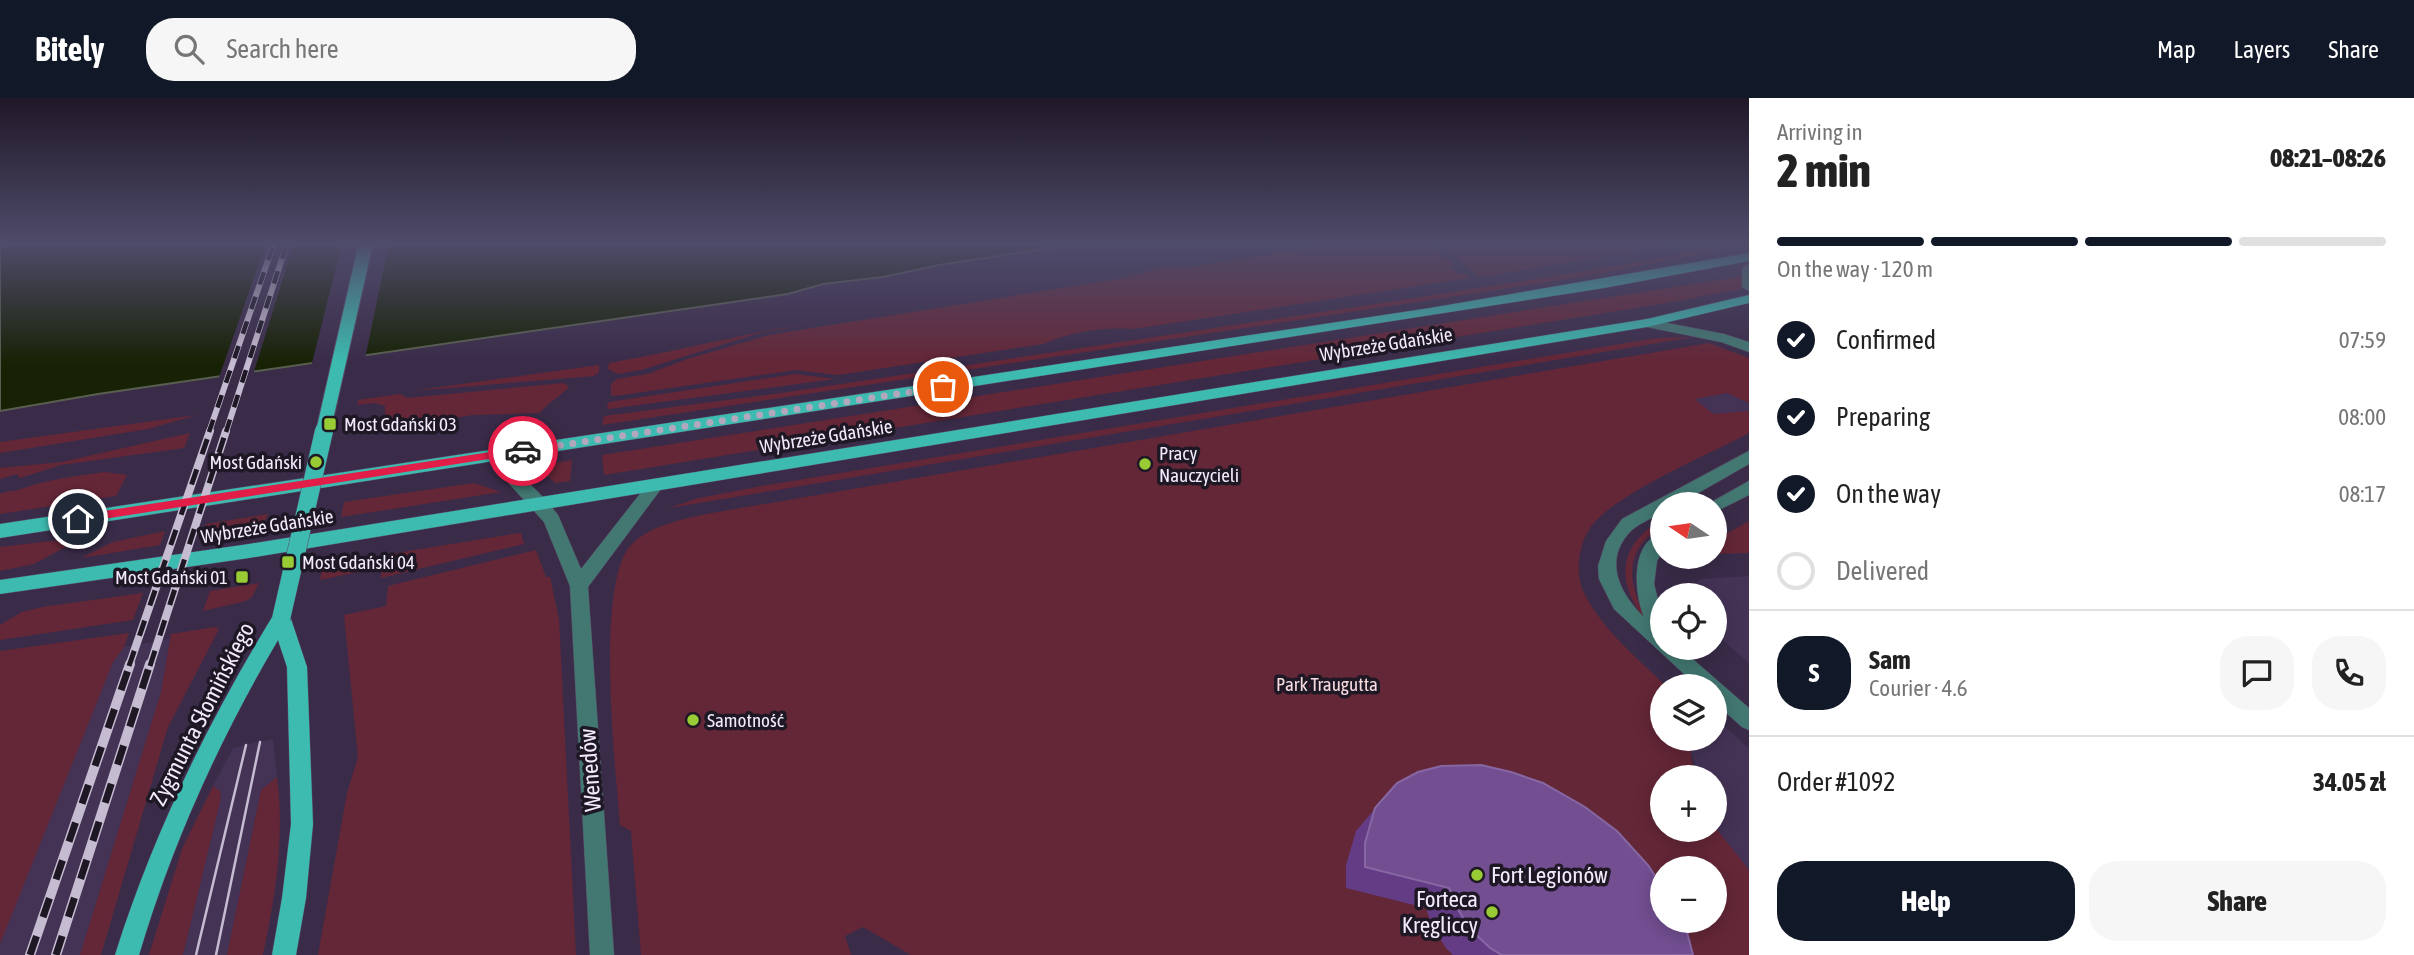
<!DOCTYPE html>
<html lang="en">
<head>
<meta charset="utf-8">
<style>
  :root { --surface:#fff; --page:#f6f6f6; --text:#222; --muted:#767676; --line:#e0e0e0; --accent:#111827 }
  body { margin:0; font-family:"Asap Condensed",sans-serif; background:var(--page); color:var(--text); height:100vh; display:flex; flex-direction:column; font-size:26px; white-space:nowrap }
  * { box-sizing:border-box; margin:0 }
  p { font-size:23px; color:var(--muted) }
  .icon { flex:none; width:38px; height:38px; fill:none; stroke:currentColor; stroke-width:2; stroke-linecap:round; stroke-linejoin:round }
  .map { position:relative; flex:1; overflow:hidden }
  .panel { display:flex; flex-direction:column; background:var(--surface); width:665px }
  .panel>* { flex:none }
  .needle { width:46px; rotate:283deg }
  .buttons { position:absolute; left:1650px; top:394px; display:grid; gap:14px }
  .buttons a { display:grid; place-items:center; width:77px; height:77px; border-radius:50%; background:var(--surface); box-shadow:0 4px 18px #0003; font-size:35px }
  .pin { position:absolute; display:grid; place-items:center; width:60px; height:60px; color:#fff; margin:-30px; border:4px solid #fff; border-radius:50%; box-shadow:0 2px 7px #0007 }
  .courier { position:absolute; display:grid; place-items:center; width:70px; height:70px; margin:-35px; border:5px solid #e11d48; border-radius:50%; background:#fff; color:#222; box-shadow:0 2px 9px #0007 }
  .summary em { font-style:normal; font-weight:800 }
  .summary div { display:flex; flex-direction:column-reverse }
  .summary { display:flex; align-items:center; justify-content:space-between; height:119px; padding:0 28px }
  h1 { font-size:46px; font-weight:800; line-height:52px }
  .bar { display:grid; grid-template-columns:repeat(4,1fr); gap:10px 7px; align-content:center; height:84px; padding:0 28px }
  .bar i { height:9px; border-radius:5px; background:var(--line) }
  .bar .on { background:var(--accent) }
  .bar p { grid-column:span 4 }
  .line { display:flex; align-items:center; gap:18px; padding:0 28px; border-top:2px solid var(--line) }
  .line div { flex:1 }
  .round { display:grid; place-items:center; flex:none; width:74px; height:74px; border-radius:28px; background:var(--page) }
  ol { padding:0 28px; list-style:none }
  li { display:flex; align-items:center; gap:21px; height:77px }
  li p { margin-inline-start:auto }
  li .icon { padding:7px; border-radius:50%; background:var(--accent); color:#fff; stroke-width:4 }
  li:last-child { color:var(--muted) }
  li i { width:38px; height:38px; border:4px solid var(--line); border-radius:50% }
  .button { display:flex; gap:14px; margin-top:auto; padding:14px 28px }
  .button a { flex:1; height:80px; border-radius:28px; background:var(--accent); color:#fff; font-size:28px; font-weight:800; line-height:80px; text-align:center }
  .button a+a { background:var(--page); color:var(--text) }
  header { display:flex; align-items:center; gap:42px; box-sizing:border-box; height:98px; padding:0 35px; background:var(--accent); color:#fff }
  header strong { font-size:33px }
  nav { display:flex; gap:38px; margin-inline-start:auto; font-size:24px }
  .search { width:490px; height:63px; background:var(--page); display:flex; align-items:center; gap:18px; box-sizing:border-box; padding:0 24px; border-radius:28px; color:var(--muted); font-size:26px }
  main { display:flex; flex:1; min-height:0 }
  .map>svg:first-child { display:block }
  .built { fill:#453356 }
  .green { fill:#642737; fill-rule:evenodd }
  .water { fill:#172205; stroke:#595e4f; stroke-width:2 }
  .pier { fill:#3a2c49 }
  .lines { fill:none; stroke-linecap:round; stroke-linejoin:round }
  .minor-casing { stroke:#584a66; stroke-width:1 }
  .major-casing { stroke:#584a66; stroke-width:1 }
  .minor { fill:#437872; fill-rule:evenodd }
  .major { fill:#3dbbb0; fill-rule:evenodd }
  .tram-far1 { stroke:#c6bcd1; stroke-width:2 }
  .tram { stroke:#c6bcd1; stroke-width:2.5 }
  .rail-far2-casing { stroke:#c6bcd1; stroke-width:6 }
  .rail-far1-casing { stroke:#c6bcd1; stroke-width:8 }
  .rail-casing { stroke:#c6bcd1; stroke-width:10 }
  .rail-far2 { stroke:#1e1825; stroke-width:4.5; stroke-dasharray:13; stroke-linecap:butt }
  .rail-far1 { stroke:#1e1825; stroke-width:5; stroke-dasharray:16; stroke-linecap:butt }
  .rail { stroke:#1e1825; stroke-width:7; stroke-dasharray:20; stroke-linecap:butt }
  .major-bridge-far1-casing { stroke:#584a66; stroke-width:16; stroke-linecap:butt }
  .major-bridge-casing { stroke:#584a66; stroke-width:19; stroke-linecap:butt }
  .major-bridge-far1 { stroke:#3dbbb0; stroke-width:14 }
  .major-bridge { stroke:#3dbbb0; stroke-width:18 }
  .wall { fill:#643c85 }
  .building { fill:#734f92; stroke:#8767a3; stroke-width:2 }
  .route { fill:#e11d48 }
  .done { stroke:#b2a8be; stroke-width:7; stroke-dasharray:0 12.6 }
  .poi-dot { fill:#99cb35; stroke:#1e1825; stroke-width:2.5 }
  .labels { text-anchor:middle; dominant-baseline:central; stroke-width:7; stroke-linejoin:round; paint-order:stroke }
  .street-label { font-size:19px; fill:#f3eafd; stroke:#1e1825 }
  .poi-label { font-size:19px; fill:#f3eafd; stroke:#1e1825; text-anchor:start }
  .park-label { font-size:19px; fill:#f7dbdf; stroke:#1e1825 }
  .near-street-label { font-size:23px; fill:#f3eafd; stroke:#1e1825 }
  .near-poi-label { font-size:23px; fill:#f3eafd; stroke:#1e1825; text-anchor:start }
</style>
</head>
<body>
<header>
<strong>Bitely</strong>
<div class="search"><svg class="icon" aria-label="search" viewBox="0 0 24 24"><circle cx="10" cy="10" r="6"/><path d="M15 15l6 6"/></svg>Search here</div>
<nav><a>Map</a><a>Layers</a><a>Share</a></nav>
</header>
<main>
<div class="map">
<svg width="1749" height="857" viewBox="0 0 1749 857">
  <rect width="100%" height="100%" fill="#3a2c49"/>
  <g class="built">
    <path d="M 1727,295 L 1749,305 L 1749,313 L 1713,316 L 1694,301 Z"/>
    <path d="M 1749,478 L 1749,565 L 1715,535 L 1715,497 L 1689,497 L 1691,489 L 1701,481 Z"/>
    <path d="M 170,541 L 161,594 L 80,857 L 0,857 L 0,846 L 6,828 L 113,564 L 124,549 Z"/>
    <path d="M 1715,619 L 1749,651 L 1749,772 L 1715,733 L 1715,679 L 1700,679 L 1689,650 L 1689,641 L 1715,640 Z"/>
    <path d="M 273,641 L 277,679 L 261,692 L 227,857 L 183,857 L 221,700 L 220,693 L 213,688 L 233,650 Z"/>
  </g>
  <g class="green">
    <path d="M 1334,145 L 1428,145 L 1455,167 L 1450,169 L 1458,176 L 1464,175 L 1470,180 L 1134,231 C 1101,229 1074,233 1043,246 L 838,277 L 796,272 L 615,298 L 611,297 L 611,286 L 617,281 L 648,276 L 687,261 L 769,237 L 1119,181 L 1165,169 L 1190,169 Z"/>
    <path d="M 1438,145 L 1689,145 L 1480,179 Z"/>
    <path d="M 1735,145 L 1749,147 L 1576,180 L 602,327 L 604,318 L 788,294 L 1441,196 L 1616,168 Z"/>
    <path d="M 1745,178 L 1741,191 L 1666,205 L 604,377 L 602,357 Z"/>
    <path d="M 817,226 L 763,234 L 641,272 L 618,276 L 608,271 L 609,265 C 661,256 712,244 764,233 C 781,230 800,229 817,226 Z"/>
    <path d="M 1693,239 L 1652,246 L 669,410 L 699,400 L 762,388 L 1626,245 L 1658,240 Z"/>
    <path d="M 1709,245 L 1749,260 L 1749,305 L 1727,295 L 1695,301 L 1713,316 L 1749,313 L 1749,335 C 1708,357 1621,393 1593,426 C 1578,444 1574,476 1585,497 C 1604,533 1637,560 1666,588 L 1662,588 L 1662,640 L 1689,641 L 1692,664 L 1700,679 L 1662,679 L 1662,732 L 1715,729 L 1749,772 L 1749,857 L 911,857 L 863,829 L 845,838 L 851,857 L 641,857 L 631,733 L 620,727 C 616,673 594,483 632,446 C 651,427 681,422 706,416 ZM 1662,770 L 1715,770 L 1715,822 L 1662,822 Z"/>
    <path d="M 599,267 L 599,274 L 594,278 L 412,293 Z"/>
    <path d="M 796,276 L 835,281 L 608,311 L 607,308 L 609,304 Z"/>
    <path d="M 564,285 L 569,289 C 560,299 548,304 540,315 L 472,317 L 393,331 L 381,320 L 385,316 L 385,308 L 375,305 L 358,307 L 358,302 L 400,296 L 407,300 Z"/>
    <path d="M 197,317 L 148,331 L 0,355 L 0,344 Z"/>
    <path d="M 190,335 L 184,350 L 61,367 L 20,380 L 17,376 L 0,381 L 0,370 L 62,364 Z"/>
    <path d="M 572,362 L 570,383 L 555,385 L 537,368 Z"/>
    <path d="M 105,374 L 127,377 L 116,398 L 0,416 L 0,396 C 8,392 13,394 21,391 C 49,381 76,378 105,374 Z"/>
    <path d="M 474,385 L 501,394 L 341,419 L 344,404 Z"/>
    <path d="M 268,416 L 263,431 L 201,441 L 206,426 Z"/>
    <path d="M 1662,422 L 1662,429 C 1625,449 1626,485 1646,518 L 1643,519 C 1615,481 1620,445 1662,422 Z"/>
    <path d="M 1749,423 L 1749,455 L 1715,456 L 1715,442 Z"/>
    <path d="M 165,433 L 160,447 L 81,460 L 113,444 Z"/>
    <path d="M 519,435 L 521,435 L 524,446 L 381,480 L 382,469 L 320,482 L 323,467 Z"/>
    <path d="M 84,439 L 34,466 L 0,473 L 0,449 Z"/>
    <path d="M 536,452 L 546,479 L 550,479 L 559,521 L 576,857 L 318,857 L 347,695 L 358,659 L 344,517 L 386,508 L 388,488 Z"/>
    <path d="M 259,485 L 252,499 L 246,503 L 203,513 L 210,493 Z"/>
    <path d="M 143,495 L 133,522 L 0,542 L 0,527 L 22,514 L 42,509 Z"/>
    <path d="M 215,529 L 219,531 L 168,629 L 101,857 L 80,857 L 161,594 L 171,536 Z"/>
    <path d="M 129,535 L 124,549 L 113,564 L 0,846 L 0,553 Z"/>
    <path d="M 277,679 C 285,740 275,798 263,857 L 227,857 L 261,692 Z"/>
    <path d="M 213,688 L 220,693 L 221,700 L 183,857 L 149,857 L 182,751 Z"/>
  </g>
  <path class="water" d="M 0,145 L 1084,145 L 939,167 L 883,179 L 823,186 L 788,196 L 98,296 L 0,313 Z"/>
  <g class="pier">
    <path d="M 266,145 L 294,145 L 253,277 L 218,282 Z"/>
    <path d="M 342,145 L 389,145 L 365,261 L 311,269 Z"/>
  </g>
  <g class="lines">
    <g class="minor-casing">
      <g id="minor">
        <path d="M 1749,166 L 1749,193 L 1742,189 L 1742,170 Z"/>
        <path d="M 1647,221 L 1724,236 L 1749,244 L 1749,254 L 1721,244 L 1642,228 L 1642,222 Z"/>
        <path d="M 492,352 L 498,354 L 546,402 L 558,417 L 581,471 L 650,383 L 662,383 L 664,387 L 588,489 L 614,857 L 590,857 L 570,488 L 544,424 L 484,358 Z"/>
        <path d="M 1749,353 L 1749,366 L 1679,406 L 1662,406 L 1662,415 C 1651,421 1637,426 1629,435 C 1603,464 1621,497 1644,519 C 1634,495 1630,444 1662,435 L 1662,454 L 1657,463 L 1654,486 L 1662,517 L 1662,550 L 1680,550 L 1749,610 L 1749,632 L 1742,629 L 1715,605 L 1715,588 L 1697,588 L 1614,511 L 1599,481 L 1598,468 L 1606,443 L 1622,421 Z"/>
        <path d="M 1749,383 L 1749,397 L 1715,414 L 1715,406 L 1708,406 Z"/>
      </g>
    </g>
    <g class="major-casing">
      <g id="major">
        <path d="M 1749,155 L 1749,163 L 1604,190 L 0,440 L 0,426 L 1430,210 Z"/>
        <path d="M 1749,197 L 1749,205 L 1647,229 L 249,460 L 0,496 L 0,482 L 249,446 L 1647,221 Z"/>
        <path d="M 281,513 L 288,516 L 291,521 L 307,569 L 313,726 L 306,800 L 296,857 L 272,857 L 282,800 L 291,726 L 287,569 L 278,542 C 219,642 172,746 139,857 L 115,857 C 153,736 208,624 274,516 Z"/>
      </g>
    </g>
    <use href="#minor" class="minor"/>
    <use href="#major" class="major"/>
    <g class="tram-far1">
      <path d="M 287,520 L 314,397"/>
      <path d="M 275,522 L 362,145"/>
    </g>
    <g class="tram">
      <path d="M 196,857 L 246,647"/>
      <path d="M 216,857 L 260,644"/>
    </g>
    <g class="rail-far2-casing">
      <g id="rail-far2">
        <path d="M 209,334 L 274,145"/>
        <path d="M 226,334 L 287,145"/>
      </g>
    </g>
    <g class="rail-far1-casing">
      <g id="rail-far1">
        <path d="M 129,568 L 210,333"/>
        <path d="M 150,568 L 226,333"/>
      </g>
    </g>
    <g class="rail-casing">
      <g id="rail">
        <path d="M 30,857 L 130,566"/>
        <path d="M 56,857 L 150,566"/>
      </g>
    </g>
    <use href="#rail-far2" class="rail-far2"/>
    <use href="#rail-far1" class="rail-far1"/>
    <use href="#rail" class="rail"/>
    <g class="major-bridge-far1-casing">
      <path id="major-bridge-far1" d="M 323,334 L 366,145"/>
    </g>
    <g class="major-bridge-casing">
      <path id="major-bridge" d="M 281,521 L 324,333"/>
    </g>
    <use href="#major-bridge-far1" class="major-bridge-far1"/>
    <use href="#major-bridge" class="major-bridge"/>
  </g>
  <path class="wall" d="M 1397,685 L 1693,857 L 1453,857 L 1446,850 L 1432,828 L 1426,810 L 1346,790 L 1346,767 L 1356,733 Z"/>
  <path class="building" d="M 1481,667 L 1511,674 L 1543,685 L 1585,709 L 1617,733 L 1648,767 L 1662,788 L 1662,822 L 1682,822 L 1686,830 L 1693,857 L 1502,857 L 1490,850 L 1470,831 L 1456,808 L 1449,790 L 1365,769 L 1365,745 L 1375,710 L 1397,685 L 1418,674 L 1441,668 Z"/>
  <linearGradient id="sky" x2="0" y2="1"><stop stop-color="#201828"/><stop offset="0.55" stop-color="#4f4b6a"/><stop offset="1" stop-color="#4f4b6a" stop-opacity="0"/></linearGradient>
  <rect width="1749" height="265" fill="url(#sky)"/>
  <path class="route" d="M 523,349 L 529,353 L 527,355 L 78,425 L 72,421 L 78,417 Z"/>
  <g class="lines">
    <path class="done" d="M 523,353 L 943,289"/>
  </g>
  <g class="poi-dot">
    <rect x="323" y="319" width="14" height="14" rx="3.5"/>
    <circle cx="316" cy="364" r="7"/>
    <circle cx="1145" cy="366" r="7"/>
    <rect x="281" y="457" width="14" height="14" rx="3.5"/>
    <rect x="235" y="472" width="14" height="14" rx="3.5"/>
    <circle cx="693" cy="622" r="7"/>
    <circle cx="1477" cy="777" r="7"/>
    <circle cx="1492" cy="814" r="7"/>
  </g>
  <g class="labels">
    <g class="street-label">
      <text transform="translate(1386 246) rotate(-9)">Wybrzeże Gdańskie</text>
      <text transform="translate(826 338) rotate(-9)">Wybrzeże Gdańskie</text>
      <text transform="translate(267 428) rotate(-9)">Wybrzeże Gdańskie</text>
    </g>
    <g class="poi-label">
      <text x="344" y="326">Most Gdański 03</text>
      <text x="1159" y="355">Pracy<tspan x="1159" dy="22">Nauczycieli</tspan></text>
      <text x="302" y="364" text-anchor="end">Most Gdański</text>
      <text x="302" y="464">Most Gdański 04</text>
      <text x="228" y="479" text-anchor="end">Most Gdański 01</text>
      <text x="707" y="622">Samotność</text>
    </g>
    <g class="park-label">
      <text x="1327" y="586">Park Traugutta</text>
    </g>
    <g class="near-street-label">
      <text transform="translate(202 616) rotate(-63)">Zygmunta Słomińskiego</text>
      <text transform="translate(590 672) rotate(-94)">Wenedów</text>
    </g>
    <g class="near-poi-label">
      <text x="1491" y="777">Fort Legionów</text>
      <text x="1478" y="801" text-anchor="end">Forteca<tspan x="1478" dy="26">Kręgliccy</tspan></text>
    </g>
  </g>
</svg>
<div class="buttons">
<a><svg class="needle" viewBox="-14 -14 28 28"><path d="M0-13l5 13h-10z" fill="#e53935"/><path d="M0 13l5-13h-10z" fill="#767676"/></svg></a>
<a><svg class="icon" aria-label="locate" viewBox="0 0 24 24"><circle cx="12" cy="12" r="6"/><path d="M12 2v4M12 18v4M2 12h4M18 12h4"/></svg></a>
<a><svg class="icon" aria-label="layers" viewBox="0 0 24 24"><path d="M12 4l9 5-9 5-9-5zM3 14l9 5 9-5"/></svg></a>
<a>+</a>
<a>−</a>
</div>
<div class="pin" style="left:943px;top:289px;background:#ea580c"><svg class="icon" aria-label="bag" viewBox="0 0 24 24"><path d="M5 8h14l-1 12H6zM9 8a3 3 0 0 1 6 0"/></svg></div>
<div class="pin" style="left:78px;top:421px;background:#1f2937"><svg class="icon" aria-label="home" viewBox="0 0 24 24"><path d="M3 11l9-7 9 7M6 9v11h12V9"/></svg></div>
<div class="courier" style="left:523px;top:353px"><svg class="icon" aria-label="car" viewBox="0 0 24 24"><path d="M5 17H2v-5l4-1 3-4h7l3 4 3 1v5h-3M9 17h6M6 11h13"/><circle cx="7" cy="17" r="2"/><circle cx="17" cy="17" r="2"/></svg></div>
</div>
<section class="panel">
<div class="summary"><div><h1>2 min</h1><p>Arriving in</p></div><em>08:21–08:26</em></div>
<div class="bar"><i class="on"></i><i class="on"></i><i class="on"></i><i></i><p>On the way · 120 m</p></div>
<ol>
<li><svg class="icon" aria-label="check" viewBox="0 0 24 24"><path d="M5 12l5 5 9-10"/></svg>Confirmed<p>07:59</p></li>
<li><svg class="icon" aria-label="check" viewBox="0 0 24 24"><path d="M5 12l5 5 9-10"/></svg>Preparing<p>08:00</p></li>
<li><svg class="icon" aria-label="check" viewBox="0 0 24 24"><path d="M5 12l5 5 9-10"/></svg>On the way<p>08:17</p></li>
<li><i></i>Delivered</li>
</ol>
<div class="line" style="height:126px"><b class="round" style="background:var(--accent);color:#fff">S</b><div><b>Sam</b><p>Courier · 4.6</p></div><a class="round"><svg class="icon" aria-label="chat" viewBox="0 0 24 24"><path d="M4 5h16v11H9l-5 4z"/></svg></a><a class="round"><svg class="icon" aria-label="phone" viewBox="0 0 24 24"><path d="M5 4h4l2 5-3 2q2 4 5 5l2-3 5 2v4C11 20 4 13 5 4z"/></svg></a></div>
<div class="line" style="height:91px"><div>Order #1092</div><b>34.05 zł</b></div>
<div class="button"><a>Help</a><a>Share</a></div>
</section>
</main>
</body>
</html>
